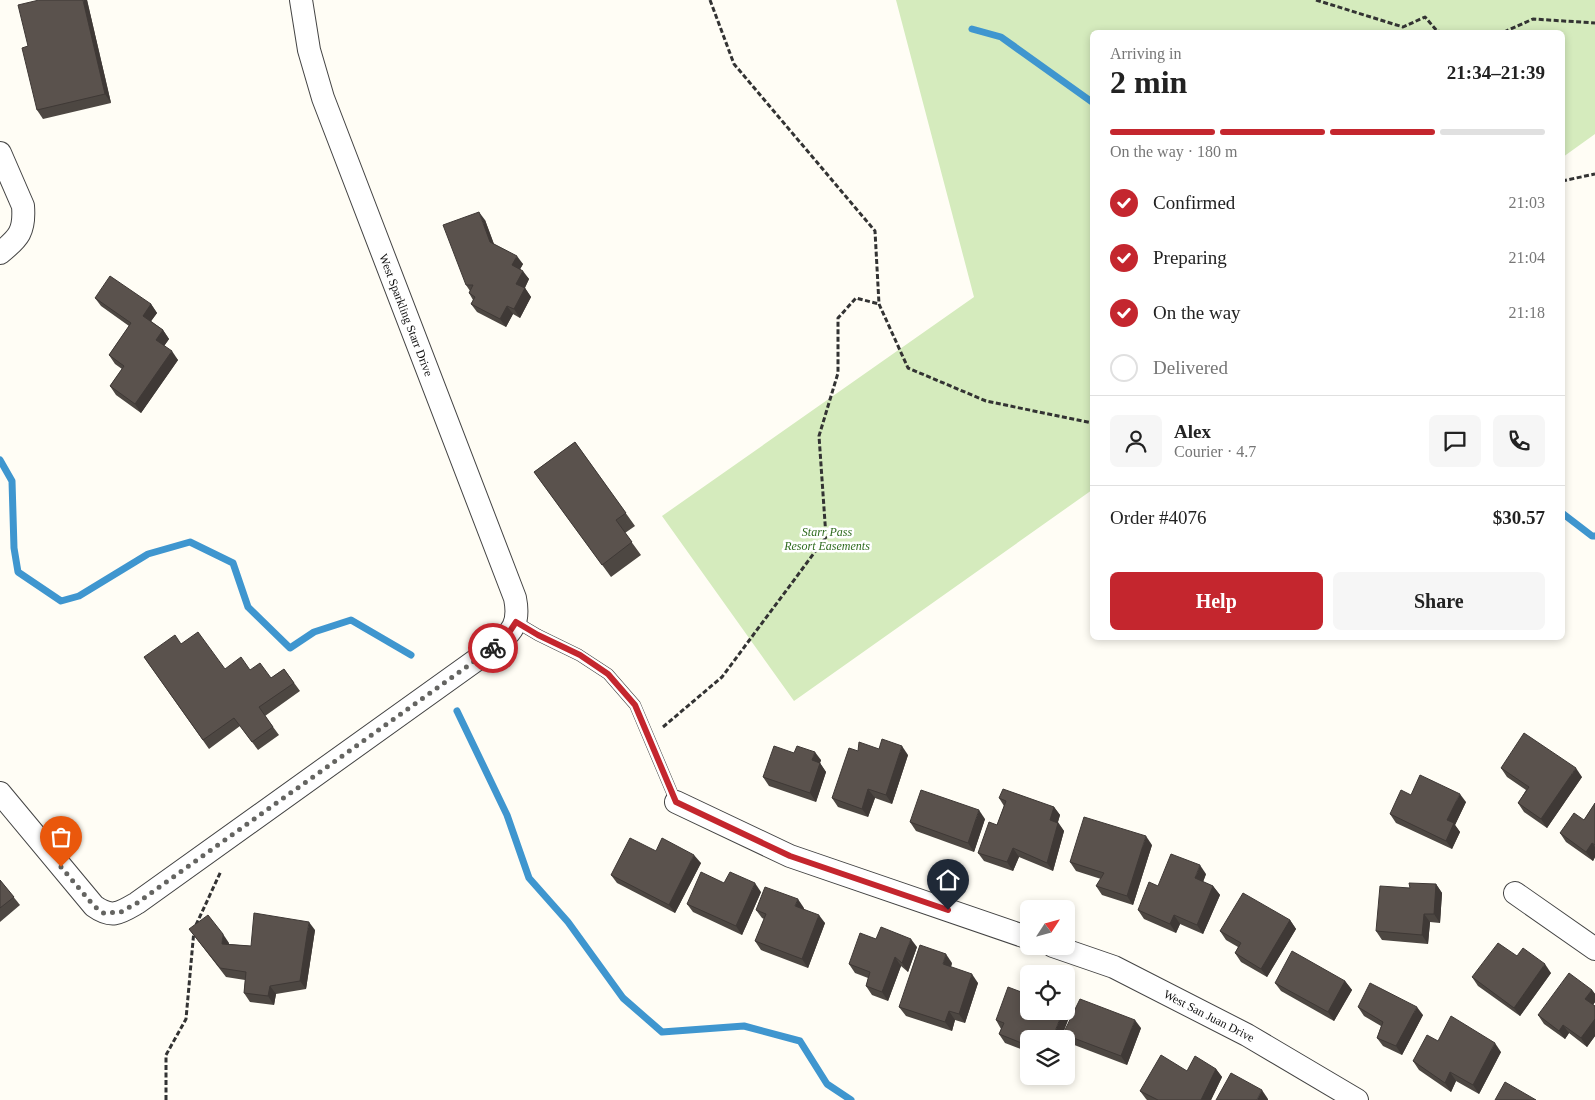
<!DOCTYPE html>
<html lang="en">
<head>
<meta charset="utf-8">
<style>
  :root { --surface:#fff; --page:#f6f6f6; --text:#222; --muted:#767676; --line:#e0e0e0; --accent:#c4262e }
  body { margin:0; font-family:"Times New Roman",serif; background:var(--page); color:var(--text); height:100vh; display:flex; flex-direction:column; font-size:19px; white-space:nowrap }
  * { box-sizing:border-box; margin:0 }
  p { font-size:16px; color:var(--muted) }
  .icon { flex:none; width:28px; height:28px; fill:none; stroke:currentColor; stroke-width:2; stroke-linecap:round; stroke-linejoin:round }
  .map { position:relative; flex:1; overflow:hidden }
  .side { position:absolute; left:1090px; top:30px; width:475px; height:610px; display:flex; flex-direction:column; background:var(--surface); border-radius:8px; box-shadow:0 2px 8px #0003 }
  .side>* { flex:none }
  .needle { width:32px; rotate:54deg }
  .buttons { position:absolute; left:1020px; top:900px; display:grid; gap:10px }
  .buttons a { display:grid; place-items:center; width:55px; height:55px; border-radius:8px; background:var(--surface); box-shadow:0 2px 8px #0003; font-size:25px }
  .pin { position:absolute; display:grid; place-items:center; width:42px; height:42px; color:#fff; margin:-51px -21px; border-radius:50% 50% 50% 0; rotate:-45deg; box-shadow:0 0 5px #0007 }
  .pin .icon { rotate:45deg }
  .courier { position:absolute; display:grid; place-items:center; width:50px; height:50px; margin:-25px; border:4px solid #c4262e; border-radius:50%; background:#fff; color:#222; box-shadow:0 1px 6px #0007 }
  .summary em { font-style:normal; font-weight:600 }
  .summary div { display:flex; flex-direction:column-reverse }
  .summary { display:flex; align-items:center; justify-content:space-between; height:85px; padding:0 20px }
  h1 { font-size:32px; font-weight:600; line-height:38px }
  .bar { display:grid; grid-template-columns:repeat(4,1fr); gap:8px 5px; align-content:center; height:60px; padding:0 20px }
  .bar i { height:6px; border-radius:4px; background:var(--line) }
  .bar .selected { background:var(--accent) }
  .bar p { grid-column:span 4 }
  .line { display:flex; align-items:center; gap:12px; padding:0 20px; border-top:1px solid var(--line) }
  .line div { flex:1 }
  .round { display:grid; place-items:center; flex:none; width:52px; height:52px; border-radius:8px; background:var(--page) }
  ol { padding:0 20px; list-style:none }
  li { display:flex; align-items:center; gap:15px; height:55px }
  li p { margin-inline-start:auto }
  li .icon { padding:5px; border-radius:50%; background:var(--accent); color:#fff; stroke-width:4 }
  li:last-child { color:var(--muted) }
  li i { width:28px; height:28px; border:2px solid var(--line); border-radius:50% }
  .primary-button { display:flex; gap:10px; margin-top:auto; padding:10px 20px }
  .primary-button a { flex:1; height:58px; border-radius:8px; background:var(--accent); color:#fff; font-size:20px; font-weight:600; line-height:58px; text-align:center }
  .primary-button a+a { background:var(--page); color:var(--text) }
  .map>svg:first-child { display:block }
  .park { fill:#d5ebbd }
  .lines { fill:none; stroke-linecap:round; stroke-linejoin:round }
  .stream { stroke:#3f96cf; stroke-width:7 }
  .lane-casing { stroke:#444; stroke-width:12 }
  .street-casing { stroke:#444; stroke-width:24 }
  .path { stroke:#333; stroke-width:3; stroke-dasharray:5 2.5; stroke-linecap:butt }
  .lane { stroke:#fff; stroke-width:11 }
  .street { stroke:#fff; stroke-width:22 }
  .wall { fill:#4d4742 }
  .shaded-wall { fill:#3f3936 }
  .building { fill:#5a524d; stroke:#3f3936 }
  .done { stroke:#646461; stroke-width:5; stroke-dasharray:0 9 }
  .route { stroke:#c4262e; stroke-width:6 }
  .labels { text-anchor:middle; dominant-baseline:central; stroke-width:5; stroke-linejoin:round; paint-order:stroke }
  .street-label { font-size:12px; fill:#111; stroke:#fff }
  .park-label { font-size:12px; font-style:italic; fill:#2f6b1f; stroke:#fff }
</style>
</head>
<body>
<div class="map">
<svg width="1595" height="1100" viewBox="0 0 1595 1100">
  <rect width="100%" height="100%" fill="#fffdf5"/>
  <path class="park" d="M 896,0 L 1595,0 L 1595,134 L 1563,157 L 1562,32 L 1092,32 L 1092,490 L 794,701 L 662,516 L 974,297 Z"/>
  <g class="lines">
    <g class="stream">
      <path d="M 972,29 L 1001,37 L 1092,102"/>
      <path d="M 0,460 L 12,481 L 14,548 L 18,572 L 61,601 L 79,596 L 148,554 L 190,542 L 233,563 L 248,607 L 290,648 L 314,632 L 351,620 L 411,655"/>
      <path d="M 1562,513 L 1592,536 L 1595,536"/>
      <path d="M 457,711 L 507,815 L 529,878 L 568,922 L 623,998 L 662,1032 L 744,1026 L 800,1041 L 827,1084 L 851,1100"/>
    </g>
    <g class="lane-casing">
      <path id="lane" d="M 516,622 L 538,635 L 579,655 L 608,674 L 635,705 L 676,802"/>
    </g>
    <g class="street-casing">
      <g id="street">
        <path d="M 0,153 L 23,206 C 25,231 19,238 0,253"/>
        <path d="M 0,793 L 94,906 C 112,919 120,913 137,903 L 493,648 C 513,632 520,623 515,598 L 323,98 L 309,50 L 301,0"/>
        <path d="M 676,802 L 790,856 L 1029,938"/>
        <path d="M 1515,893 L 1595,949"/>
        <path d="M 1053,946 L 1114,967 L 1247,1035 L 1357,1100"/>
      </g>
    </g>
    <g class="path">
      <path d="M 710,0 L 734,64 L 875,231 L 879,304 L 908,368 L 986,401 L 1092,423"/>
      <path d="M 1316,0 L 1403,27 L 1425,17 L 1437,31 L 1443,32"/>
      <path d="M 1504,32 L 1533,19 L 1595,23"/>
      <path d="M 1562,181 L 1595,174"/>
      <path d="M 1562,216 L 1562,220"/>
      <path d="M 663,727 L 722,677 L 826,537 L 819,436 L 838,373 L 838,318 L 856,298 L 879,304"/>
      <path d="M 196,925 L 221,871"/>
      <path d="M 166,1100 L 166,1055 L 186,1019 L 194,930"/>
    </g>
    <use href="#lane" class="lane"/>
    <use href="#street" class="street"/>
  </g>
  <g class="wall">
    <path d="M 87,0 L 111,103 L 43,119 L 37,110 L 28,46 Z"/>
    <path d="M 485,220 L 494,244 L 523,264 L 520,269 L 529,279 L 525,288 L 531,297 L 520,318 L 513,314 L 506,327 L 477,312 L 471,304 L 473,300 L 469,293 L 470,291 L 466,285 Z"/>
    <path d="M 95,298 L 151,304 L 157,313 L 151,321 L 163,330 L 169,339 L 164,346 L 178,360 L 141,413 L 116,395 L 110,386 L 122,369 L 115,364 L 109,355 L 129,326 L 101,306 Z"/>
    <path d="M 575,442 L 635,526 L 625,533 L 641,555 L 611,577 L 534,472 Z"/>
    <path d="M 181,644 L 225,669 L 250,670 L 271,678 L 284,669 L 300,691 L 265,716 L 279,735 L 258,750 L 240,726 L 209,749 L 144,657 Z"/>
    <path d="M 879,749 L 908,755 L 892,804 L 875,798 L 868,817 L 838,807 L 832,798 Z"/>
    <path d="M 794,753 L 821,760 L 820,763 L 826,772 L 816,802 L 769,786 L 763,777 Z"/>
    <path d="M 1501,768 L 1582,777 L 1547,828 L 1524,812 L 1518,803 L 1526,790 L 1507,777 Z"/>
    <path d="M 1411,795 L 1466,802 L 1455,825 L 1460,832 L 1452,849 L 1396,823 L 1390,814 Z"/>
    <path d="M 999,798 L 1054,807 L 1060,815 L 1058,822 L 1064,831 L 1053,871 L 1019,857 L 1013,871 L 984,861 L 978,853 L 997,825 L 1004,806 Z"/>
    <path d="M 1595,803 L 1595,857 L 1593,861 L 1566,842 L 1560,833 L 1584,820 Z"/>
    <path d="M 985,819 L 974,852 L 916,831 L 910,822 Z"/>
    <path d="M 1152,845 L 1133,905 L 1102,895 L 1096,886 L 1101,879 L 1076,871 L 1070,862 Z"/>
    <path d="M 656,851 L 701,863 L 675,913 L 617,883 L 611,875 Z"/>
    <path d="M 1206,874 L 1203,882 L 1213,886 L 1220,895 L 1203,934 L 1180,924 L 1176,933 L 1144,919 L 1138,910 L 1158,886 Z"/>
    <path d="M 0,880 L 20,905 L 0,922 Z"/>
    <path d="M 724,883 L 761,892 L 742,935 L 693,912 L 687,904 Z"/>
    <path d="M 1436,884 L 1442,893 L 1440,923 L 1430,922 L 1428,944 L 1382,940 L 1376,931 L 1410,888 Z"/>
    <path d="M 804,908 L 804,909 L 825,923 L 808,968 L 761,950 L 755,941 L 764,919 L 762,918 L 756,910 Z"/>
    <path d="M 1290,920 L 1296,929 L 1267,977 L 1241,962 L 1235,953 L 1238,947 L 1226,940 L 1220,931 Z"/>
    <path d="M 189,929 L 229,943 L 228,944 L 251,946 L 315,930 L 306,989 L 276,994 L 274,1005 L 250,1002 L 244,993 L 245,980 L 226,977 Z"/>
    <path d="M 876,939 L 917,947 L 908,972 L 901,966 L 888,1001 L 872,995 L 866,986 L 868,978 L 855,973 L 849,964 Z"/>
    <path d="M 1517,956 L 1551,973 L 1520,1016 L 1478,986 L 1472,977 Z"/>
    <path d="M 952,963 L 951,967 L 978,983 L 965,1023 L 955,1020 L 952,1031 L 906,1016 L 899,1007 Z"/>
    <path d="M 1345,981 L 1352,990 L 1334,1021 L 1281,991 L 1275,983 Z"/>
    <path d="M 1592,990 L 1595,994 L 1595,1002 L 1593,1005 L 1595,1006 L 1595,1036 L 1587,1047 L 1569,1033 L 1565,1039 L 1544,1024 L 1538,1015 Z"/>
    <path d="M 1069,994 L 1075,1002 L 1029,1039 L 1029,1052 L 1005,1043 L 999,1034 L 1001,1029 L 996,1020 L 1029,1011 Z"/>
    <path d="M 1358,1007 L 1423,1015 L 1402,1055 L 1383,1046 L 1377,1038 L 1381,1026 L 1364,1016 Z"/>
    <path d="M 1141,1028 L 1127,1065 L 1069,1043 L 1063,1034 Z"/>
    <path d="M 1438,1041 L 1501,1052 L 1479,1094 L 1456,1081 L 1451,1092 L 1419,1070 L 1413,1061 Z"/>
    <path d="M 1216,1069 L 1222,1077 L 1211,1100 L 1147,1100 L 1146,1099 L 1140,1091 L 1187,1071 Z"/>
  </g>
  <g class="shaded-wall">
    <path d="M 83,0 L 87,0 L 111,103 L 105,94 Z"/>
    <path d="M 479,212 L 485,220 L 496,250 L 490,242 Z"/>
    <path d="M 517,256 L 523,264 L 518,273 L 512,265 Z"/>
    <path d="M 523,271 L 529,279 L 522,293 L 516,284 Z"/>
    <path d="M 525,288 L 531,297 L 520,318 L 514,309 Z"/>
    <path d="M 151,304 L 157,313 L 149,324 L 143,316 Z"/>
    <path d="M 507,306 L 513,314 L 506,327 L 500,319 Z"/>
    <path d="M 163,330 L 169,339 L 162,349 L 156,340 Z"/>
    <path d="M 172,351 L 178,360 L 141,413 L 135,404 Z"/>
    <path d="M 902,746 L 908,755 L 892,804 L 886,795 Z"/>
    <path d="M 815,752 L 821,760 L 820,763 L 826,772 L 816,802 L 810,793 L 812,760 Z"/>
    <path d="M 1576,768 L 1582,777 L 1547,828 L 1541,819 Z"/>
    <path d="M 868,789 L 875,798 L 868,817 L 862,809 Z"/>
    <path d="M 1460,794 L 1466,802 L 1455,825 L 1460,832 L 1452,849 L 1446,841 L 1447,820 Z"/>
    <path d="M 1054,807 L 1060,815 L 1056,828 L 1050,820 Z"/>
    <path d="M 979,810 L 985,819 L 974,852 L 968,843 Z"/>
    <path d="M 1058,823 L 1064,831 L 1053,871 L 1047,863 Z"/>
    <path d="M 1146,836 L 1152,845 L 1133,905 L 1127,896 Z"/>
    <path d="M 1592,843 L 1595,847 L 1595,857 L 1593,861 L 1586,852 Z"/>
    <path d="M 1013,848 L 1019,857 L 1013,871 L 1007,862 Z"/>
    <path d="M 694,855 L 701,863 L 675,913 L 669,905 Z"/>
    <path d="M 1200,865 L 1206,874 L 1201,887 L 1195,878 Z"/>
    <path d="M 755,883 L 761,892 L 742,935 L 736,926 Z"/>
    <path d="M 1436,884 L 1442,893 L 1440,923 L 1434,914 Z"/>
    <path d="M 1213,886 L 1220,895 L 1203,934 L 1197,925 Z"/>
    <path d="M 798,899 L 804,908 L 802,914 L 795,906 Z"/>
    <path d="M 1424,914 L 1430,922 L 1428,944 L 1422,935 Z"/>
    <path d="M 819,915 L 825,923 L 808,968 L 802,959 Z"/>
    <path d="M 1174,915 L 1180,924 L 1176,933 L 1170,924 Z"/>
    <path d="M 1290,920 L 1296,929 L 1267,977 L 1261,969 Z"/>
    <path d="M 309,922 L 315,930 L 306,989 L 300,981 Z"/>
    <path d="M 223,934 L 229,943 L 228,952 L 222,944 Z"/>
    <path d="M 911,939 L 917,947 L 908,972 L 902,963 Z"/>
    <path d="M 946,954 L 952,963 L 949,973 L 943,964 Z"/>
    <path d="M 895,957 L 901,966 L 888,1001 L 882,992 Z"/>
    <path d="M 1545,964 L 1551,973 L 1520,1016 L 1514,1008 Z"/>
    <path d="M 972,974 L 978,983 L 965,1023 L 959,1014 Z"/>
    <path d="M 1345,981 L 1352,990 L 1334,1021 L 1328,1012 Z"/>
    <path d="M 270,986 L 276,994 L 274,1005 L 268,996 Z"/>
    <path d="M 1592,990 L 1595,994 L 1595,1002 L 1591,1008 L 1585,999 Z"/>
    <path d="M 1069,994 L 1075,1002 L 1061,1039 L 1052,1039 L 1063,1011 L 1066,1011 L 1066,1002 Z"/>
    <path d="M 1417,1007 L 1423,1015 L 1402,1055 L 1396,1046 Z"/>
    <path d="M 949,1011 L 955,1020 L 952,1031 L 945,1022 Z"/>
    <path d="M 1595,1019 L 1595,1036 L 1587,1047 L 1581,1038 Z"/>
    <path d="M 1135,1020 L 1141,1028 L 1127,1065 L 1121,1056 Z"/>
    <path d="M 1563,1025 L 1569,1033 L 1565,1039 L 1559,1031 Z"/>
    <path d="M 1495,1043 L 1501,1052 L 1479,1094 L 1473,1085 Z"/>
    <path d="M 1216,1069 L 1222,1077 L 1211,1100 L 1201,1100 Z"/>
    <path d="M 1450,1072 L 1456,1081 L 1451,1092 L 1445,1083 Z"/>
    <path d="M 1262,1090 L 1268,1099 L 1268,1100 L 1257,1100 Z"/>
  </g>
  <g class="building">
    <path d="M 39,0 L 83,0 L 105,94 L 37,110 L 22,48 L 28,46 L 18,5 Z"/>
    <path d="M 479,212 L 490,242 L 517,256 L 512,265 L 523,271 L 516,284 L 525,288 L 514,309 L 507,306 L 500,319 L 471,304 L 475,297 L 469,293 L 473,285 L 466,285 L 443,225 Z"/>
    <path d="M 110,276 L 151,304 L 143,316 L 163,330 L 156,340 L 172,351 L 135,404 L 110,386 L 124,366 L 109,355 L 131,323 L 95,298 Z"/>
    <path d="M 575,442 L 626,513 L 616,520 L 632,542 L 602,565 L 534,472 Z"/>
    <path d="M 198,632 L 225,669 L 241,657 L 250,670 L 260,663 L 271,678 L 284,669 L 294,683 L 259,707 L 273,727 L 252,742 L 234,718 L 203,740 L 144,657 L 175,635 L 181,644 Z"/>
    <path d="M 1524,733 L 1576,768 L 1541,819 L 1518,803 L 1529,787 L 1501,768 Z"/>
    <path d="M 882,739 L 902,746 L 886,795 L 868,789 L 862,809 L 832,798 L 849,748 L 858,751 L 859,742 L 879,749 Z"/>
    <path d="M 774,746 L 794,753 L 797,746 L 815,752 L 812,760 L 820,763 L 810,793 L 763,777 Z"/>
    <path d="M 1420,775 L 1460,794 L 1447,820 L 1454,823 L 1446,841 L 1390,814 L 1401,790 L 1411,795 Z"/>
    <path d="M 1003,789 L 1054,807 L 1050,820 L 1058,823 L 1047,863 L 1013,848 L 1007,862 L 978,853 L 989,822 L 997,825 L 1006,801 L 999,798 Z"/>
    <path d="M 921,790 L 979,810 L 968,843 L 910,822 Z"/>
    <path d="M 1595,803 L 1595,845 L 1592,843 L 1586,852 L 1560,833 L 1574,813 L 1584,820 Z"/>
    <path d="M 1084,817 L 1146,836 L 1127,896 L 1096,886 L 1104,873 L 1070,862 Z"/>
    <path d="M 630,838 L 656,851 L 662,838 L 694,855 L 669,905 L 611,875 Z"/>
    <path d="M 1171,854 L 1200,865 L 1195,878 L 1213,886 L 1197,925 L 1174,915 L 1170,924 L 1138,910 L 1149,882 L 1158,886 Z"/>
    <path d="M 701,872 L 724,883 L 730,872 L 755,883 L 736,926 L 687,904 Z"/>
    <path d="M 0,880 L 14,897 L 0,908 Z"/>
    <path d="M 1409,883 L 1436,884 L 1434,914 L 1424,914 L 1422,935 L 1376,931 L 1380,886 L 1410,888 Z"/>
    <path d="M 765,887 L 798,899 L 795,906 L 819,915 L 802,959 L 755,941 L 766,914 L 756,910 Z"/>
    <path d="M 1243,893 L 1290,920 L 1261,969 L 1235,953 L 1241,943 L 1220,931 Z"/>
    <path d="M 254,913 L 309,922 L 300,981 L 270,986 L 268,996 L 244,993 L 246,972 L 220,968 L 189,929 L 208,915 L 223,934 L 222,944 L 251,946 Z"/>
    <path d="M 881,927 L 911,939 L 902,963 L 895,957 L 882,992 L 866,986 L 870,972 L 849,964 L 860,933 L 876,939 Z"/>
    <path d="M 1498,943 L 1517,956 L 1523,948 L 1545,964 L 1514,1008 L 1472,977 Z"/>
    <path d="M 920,945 L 946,954 L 943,964 L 972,974 L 959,1014 L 949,1011 L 945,1022 L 899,1007 Z"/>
    <path d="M 1292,951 L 1345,981 L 1328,1012 L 1275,983 Z"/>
    <path d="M 1569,973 L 1592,990 L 1585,999 L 1595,1006 L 1595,1019 L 1581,1038 L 1563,1025 L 1559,1031 L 1538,1015 Z"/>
    <path d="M 1370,983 L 1417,1007 L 1396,1046 L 1377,1038 L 1383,1022 L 1358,1007 Z"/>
    <path d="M 1008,987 L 1029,995 L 1029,1011 L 1063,1011 L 1052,1039 L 1029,1039 L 1029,1046 L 999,1034 L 1004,1023 L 996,1020 Z"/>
    <path d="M 1066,993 L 1069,994 L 1066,1002 Z"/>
    <path d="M 1080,999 L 1135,1020 L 1121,1056 L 1063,1034 Z"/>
    <path d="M 1451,1016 L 1495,1043 L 1473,1085 L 1450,1072 L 1445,1083 L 1413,1061 L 1427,1035 L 1438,1041 Z"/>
    <path d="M 1161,1055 L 1187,1071 L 1195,1056 L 1216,1069 L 1201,1100 L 1158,1100 L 1140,1091 Z"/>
    <path d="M 1231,1073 L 1262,1090 L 1257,1100 L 1216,1100 Z"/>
    <path d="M 1505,1082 L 1536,1100 L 1495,1100 Z"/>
  </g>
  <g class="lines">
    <path class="done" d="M 61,867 L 94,906 L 103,913 L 121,912 L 137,903 L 493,648"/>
    <path class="route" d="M 493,648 L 504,640 L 516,622 L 538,635 L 580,655 L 608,674 L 635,705 L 676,802 L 790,856 L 948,910"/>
  </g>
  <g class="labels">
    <g class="street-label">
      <text transform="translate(406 315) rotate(69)">West Sparkling Starr Drive</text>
      <text transform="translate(1209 1016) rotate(27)">West San Juan Drive</text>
    </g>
    <g class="park-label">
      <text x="827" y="532">Starr Pass<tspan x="827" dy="14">Resort Easements</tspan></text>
    </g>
  </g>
</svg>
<div class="buttons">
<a><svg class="needle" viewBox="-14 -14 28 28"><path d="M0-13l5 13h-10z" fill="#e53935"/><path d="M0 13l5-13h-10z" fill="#767676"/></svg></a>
<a><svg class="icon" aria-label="locate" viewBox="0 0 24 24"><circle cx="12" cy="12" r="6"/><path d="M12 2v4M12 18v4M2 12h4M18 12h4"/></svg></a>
<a><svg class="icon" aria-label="layers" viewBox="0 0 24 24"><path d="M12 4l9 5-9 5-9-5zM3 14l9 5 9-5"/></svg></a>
</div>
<div class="pin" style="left:61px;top:867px;background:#ea580c"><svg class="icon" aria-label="bag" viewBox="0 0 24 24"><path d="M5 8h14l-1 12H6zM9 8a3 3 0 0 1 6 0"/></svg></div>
<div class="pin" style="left:948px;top:910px;background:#1f2937"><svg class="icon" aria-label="home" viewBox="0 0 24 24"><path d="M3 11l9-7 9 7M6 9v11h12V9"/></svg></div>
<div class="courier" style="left:493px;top:648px"><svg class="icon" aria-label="bike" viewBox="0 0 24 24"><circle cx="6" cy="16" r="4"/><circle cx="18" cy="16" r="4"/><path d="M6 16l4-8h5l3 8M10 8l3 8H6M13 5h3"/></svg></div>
<section class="side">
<div class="summary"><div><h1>2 min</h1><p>Arriving in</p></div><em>21:34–21:39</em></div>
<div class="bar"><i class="selected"></i><i class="selected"></i><i class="selected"></i><i></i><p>On the way · 180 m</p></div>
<ol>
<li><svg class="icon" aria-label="check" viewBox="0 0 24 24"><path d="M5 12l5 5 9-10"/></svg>Confirmed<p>21:03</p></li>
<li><svg class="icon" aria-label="check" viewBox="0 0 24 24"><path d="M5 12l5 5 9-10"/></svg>Preparing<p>21:04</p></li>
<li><svg class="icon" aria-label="check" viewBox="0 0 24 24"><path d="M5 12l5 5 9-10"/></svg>On the way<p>21:18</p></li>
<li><i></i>Delivered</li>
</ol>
<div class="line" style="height:90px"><a class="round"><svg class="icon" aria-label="person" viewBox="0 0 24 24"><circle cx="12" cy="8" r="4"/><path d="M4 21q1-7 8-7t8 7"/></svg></a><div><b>Alex</b><p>Courier · 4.7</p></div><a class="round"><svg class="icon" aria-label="chat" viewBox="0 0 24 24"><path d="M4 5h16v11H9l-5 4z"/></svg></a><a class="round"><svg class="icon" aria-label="phone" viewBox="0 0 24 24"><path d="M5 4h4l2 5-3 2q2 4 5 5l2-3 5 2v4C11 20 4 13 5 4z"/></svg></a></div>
<div class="line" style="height:65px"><div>Order #4076</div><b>$30.57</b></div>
<div class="primary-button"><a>Help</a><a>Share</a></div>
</section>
</div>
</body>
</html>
